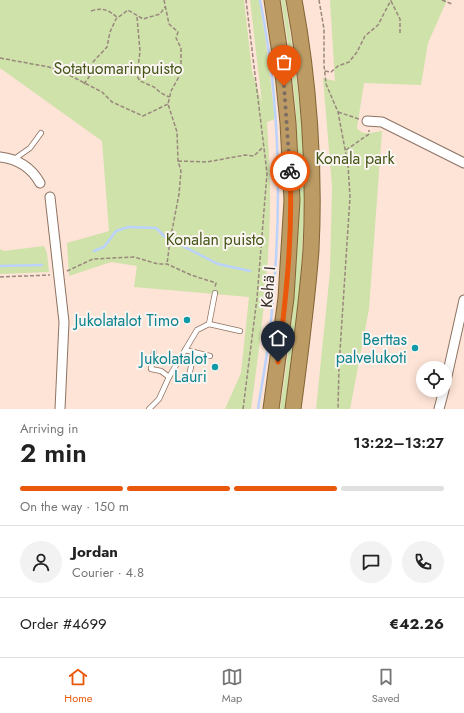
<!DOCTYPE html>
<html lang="en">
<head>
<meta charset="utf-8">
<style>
  :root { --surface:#fff; --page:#f2f2f2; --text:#222; --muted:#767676; --line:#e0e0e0; --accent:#ea580c }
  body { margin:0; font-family:Jost,sans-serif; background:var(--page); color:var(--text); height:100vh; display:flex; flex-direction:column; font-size:15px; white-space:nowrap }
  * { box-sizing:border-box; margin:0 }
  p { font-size:13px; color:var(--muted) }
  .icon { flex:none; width:22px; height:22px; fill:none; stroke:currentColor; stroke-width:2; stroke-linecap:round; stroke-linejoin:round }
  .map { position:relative; height:409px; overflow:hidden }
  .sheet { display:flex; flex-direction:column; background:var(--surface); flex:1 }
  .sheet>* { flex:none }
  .tools { position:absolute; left:416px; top:361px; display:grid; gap:8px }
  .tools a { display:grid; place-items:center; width:36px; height:36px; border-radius:50%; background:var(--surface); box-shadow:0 2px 10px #0003; font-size:20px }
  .pin { position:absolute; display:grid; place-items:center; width:34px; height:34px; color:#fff; margin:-41px -17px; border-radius:50% 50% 50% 0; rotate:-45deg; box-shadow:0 0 4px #0007 }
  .pin .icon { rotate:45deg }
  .courier { position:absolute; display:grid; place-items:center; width:40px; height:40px; margin:-20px; border:3px solid #ea580c; border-radius:50%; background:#fff; color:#222; box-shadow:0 1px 5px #0007 }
  .head em { font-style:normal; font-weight:600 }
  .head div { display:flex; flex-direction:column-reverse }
  .head { display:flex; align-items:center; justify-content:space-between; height:68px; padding:0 20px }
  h1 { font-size:26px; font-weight:600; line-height:30px }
  .bar { display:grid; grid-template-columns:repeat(4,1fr); gap:6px 4px; align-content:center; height:48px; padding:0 20px }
  .bar i { height:5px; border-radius:3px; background:var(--line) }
  .bar .on { background:var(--accent) }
  .bar p { grid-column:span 4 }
  .line { display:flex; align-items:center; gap:10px; padding:0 20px; border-top:1px solid var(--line) }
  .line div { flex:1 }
  .round { display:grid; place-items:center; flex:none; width:42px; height:42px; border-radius:21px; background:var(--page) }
  .menu { display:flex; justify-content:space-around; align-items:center; height:56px; border-top:1px solid var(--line); background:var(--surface); font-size:11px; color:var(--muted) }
  .menu a { display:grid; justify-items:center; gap:2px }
  .menu .on { color:var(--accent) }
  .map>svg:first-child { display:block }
  .green { fill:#cee2aa }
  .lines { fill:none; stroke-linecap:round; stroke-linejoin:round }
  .stream { stroke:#bad2fc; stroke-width:2.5 }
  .service-casing { stroke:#8d7262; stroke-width:6 }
  .minor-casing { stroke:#8d7262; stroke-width:11 }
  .trunk-casing { stroke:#826435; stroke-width:17 }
  .path { stroke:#9a877d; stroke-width:1.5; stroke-dasharray:4 2; stroke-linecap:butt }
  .service { stroke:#fff; stroke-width:4.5 }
  .minor { stroke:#fff; stroke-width:9 }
  .trunk { stroke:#bc9c64; stroke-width:15 }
  .done { stroke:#7c6c63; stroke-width:4; stroke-dasharray:0 7.2 }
  .route { stroke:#ea580c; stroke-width:5 }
  .culture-dot { fill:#0f9aa8; stroke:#fbf5f1; stroke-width:1.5 }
  .labels { text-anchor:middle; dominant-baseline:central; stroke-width:4; stroke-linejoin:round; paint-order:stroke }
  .park-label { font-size:16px; fill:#445618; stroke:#fbf5f1 }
  .street-label { font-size:16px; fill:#372b25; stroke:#fbf5f1 }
  .culture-label { font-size:16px; fill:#0d838f; stroke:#fbf5f1; text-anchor:end }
</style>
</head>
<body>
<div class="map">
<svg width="464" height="409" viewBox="0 0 464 409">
  <rect width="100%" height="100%" fill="#fde4d6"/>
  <g class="green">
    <path d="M 0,0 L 244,0 L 252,71 L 262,103 L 250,0 L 259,0 L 265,36 L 275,119 L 267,122 C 268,144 270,165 270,186 C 271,261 261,335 251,409 L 225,409 L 241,373 L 249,297 L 134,287 L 137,266 L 111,262 L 69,276 L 67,243 L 109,231 L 102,141 L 0,68 Z"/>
    <path d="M 281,0 L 285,0 C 295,63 304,126 304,189 C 304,263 295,336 285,409 L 280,409 C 296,308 304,204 295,102 C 292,68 287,34 281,0 Z"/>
    <path d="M 330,0 L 447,0 L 428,43 L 421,85 L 364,83 L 357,128 C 364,137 373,132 382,131 L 369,309 L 350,409 L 316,409 L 330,272 L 332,186 L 323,78 L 335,81 Z"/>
    <path d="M 44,246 L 47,253 L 49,272 L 0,274 L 0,249 L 4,251 Z"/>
  </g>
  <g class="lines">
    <g class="stream">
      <path d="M 94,251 L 104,247 L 116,231 L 128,227 L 156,228 L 165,237 L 218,264 L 250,271"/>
      <path d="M 0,266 L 42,265"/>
      <path d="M 258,409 C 262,383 267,357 270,331 C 282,221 282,109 260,0"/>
    </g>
    <g class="service-casing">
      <g id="service">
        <path d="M 13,160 L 30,148 L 41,133"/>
        <path d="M 209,324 L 215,293"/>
        <path d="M 185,350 L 210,356"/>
        <path d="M 154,352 L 151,369 L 161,371 L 169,377"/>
        <path d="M 188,381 L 194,352"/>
        <path d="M 149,409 L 159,399 L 169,377 L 197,330 L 209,324 L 240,331"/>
      </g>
    </g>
    <g class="minor-casing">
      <g id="minor">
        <path d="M 367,121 L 382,122 L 464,163"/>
        <path d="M 0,157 C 18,159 31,167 40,183"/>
        <path d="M 50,197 L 64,322 L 60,409"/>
        <path d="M 445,385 L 464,300"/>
        <path d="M 439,409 L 444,390"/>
      </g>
    </g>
    <g class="trunk-casing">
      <g id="trunk">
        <path d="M 271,409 L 286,298 L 292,200 L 288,123 L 283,74 L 272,0"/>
        <path d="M 293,409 C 300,356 307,303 311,250 C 315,169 309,80 294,0"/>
      </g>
    </g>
    <g class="path">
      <path d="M 164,0 L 169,24 L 178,32 L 176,38 L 181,48 L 181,73 L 171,91 L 168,104 L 177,132 L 178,161 L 181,171 L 179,194 L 170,241 L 167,264"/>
      <path d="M 319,0 L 324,29 L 324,65 L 326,84 L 338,112 L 348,165 L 350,197 L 339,366 L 338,409"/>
      <path d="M 442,0 L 452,4"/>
      <path d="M 391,1 L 400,19 L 400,34"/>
      <path d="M 91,11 C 104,7 108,10 118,18"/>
      <path d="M 137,17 L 140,51 L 137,76 L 140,81 L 154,87 L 161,93 L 169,97"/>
      <path d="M 0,58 L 49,67 L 69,75 L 102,92 L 112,102 L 143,116 L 168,104"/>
      <path d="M 325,71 L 331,72 L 338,66 L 349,62 L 357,52 L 365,36 L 378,25 L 391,0"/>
      <path d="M 84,84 L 89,77 L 92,63 L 107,47 L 110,32 L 116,19 L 128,10 L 143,19 L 160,14 L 165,7"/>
      <path d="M 338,112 L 359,119"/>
      <path d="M 346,150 L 369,134 L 369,130"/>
      <path d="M 178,161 L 207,162 L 245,155 L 254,156 L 263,147"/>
      <path d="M 67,271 L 93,259 L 134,257 L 158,264 L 167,264 L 191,275 L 216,283 L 215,287"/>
      <path d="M 0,277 L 50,275"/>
      <path d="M 243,409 L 257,298 L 267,173 L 246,0"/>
    </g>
    <use href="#service" class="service"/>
    <use href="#minor" class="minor"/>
    <use href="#trunk" class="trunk"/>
  </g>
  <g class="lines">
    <path class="done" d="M 284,86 L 290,171"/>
    <path class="route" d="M 278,362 C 286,298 293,235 290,171"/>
  </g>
  <g class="culture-dot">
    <circle cx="187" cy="320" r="4"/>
    <circle cx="415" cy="348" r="4"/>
    <circle cx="215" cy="367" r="4"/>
  </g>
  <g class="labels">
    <g class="park-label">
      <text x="118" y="68">Sotatuomarinpuisto</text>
      <text x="355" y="158">Konala park</text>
      <text x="215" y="239">Konalan puisto</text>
    </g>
    <g class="street-label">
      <text transform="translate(268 287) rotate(-85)">Kehä I</text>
    </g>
    <g class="culture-label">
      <text x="179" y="320">Jukolatalot Timo</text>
      <text x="407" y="339">Berttas<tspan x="407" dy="18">palvelukoti</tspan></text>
      <text x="207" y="358">Jukolatalot<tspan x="207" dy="18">Lauri</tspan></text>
    </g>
  </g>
</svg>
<div class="tools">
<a><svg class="icon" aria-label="locate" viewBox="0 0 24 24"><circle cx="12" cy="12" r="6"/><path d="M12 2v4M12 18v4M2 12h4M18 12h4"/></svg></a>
</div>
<div class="pin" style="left:284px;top:86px;background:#ea580c"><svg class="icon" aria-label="bag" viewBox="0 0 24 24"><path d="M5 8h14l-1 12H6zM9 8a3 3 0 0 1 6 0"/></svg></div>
<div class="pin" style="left:278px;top:362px;background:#1f2937"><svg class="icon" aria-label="home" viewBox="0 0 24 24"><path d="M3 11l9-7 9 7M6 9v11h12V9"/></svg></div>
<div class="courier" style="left:290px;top:171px"><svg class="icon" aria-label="bike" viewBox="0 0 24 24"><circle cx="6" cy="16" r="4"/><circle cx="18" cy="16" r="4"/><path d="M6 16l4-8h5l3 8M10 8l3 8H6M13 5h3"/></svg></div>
</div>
<section class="sheet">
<div class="head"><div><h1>2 min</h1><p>Arriving in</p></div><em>13:22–13:27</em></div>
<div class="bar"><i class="on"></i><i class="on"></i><i class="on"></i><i></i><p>On the way · 150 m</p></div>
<div class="line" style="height:72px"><a class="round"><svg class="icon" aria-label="person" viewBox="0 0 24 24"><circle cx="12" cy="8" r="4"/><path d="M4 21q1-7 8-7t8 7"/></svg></a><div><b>Jordan</b><p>Courier · 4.8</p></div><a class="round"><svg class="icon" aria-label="chat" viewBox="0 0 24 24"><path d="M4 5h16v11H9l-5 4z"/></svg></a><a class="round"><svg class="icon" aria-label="phone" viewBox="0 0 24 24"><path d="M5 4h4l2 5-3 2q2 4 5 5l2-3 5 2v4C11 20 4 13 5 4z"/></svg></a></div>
<div class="line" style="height:52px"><div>Order #4699</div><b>€42.26</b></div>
</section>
<nav class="menu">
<a class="on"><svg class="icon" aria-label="home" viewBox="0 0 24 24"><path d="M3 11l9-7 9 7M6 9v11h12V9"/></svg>Home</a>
<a><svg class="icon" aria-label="map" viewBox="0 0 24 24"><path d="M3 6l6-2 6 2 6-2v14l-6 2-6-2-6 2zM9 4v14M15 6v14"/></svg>Map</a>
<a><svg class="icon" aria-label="saved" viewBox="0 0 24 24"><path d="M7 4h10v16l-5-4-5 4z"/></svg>Saved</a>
</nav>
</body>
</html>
